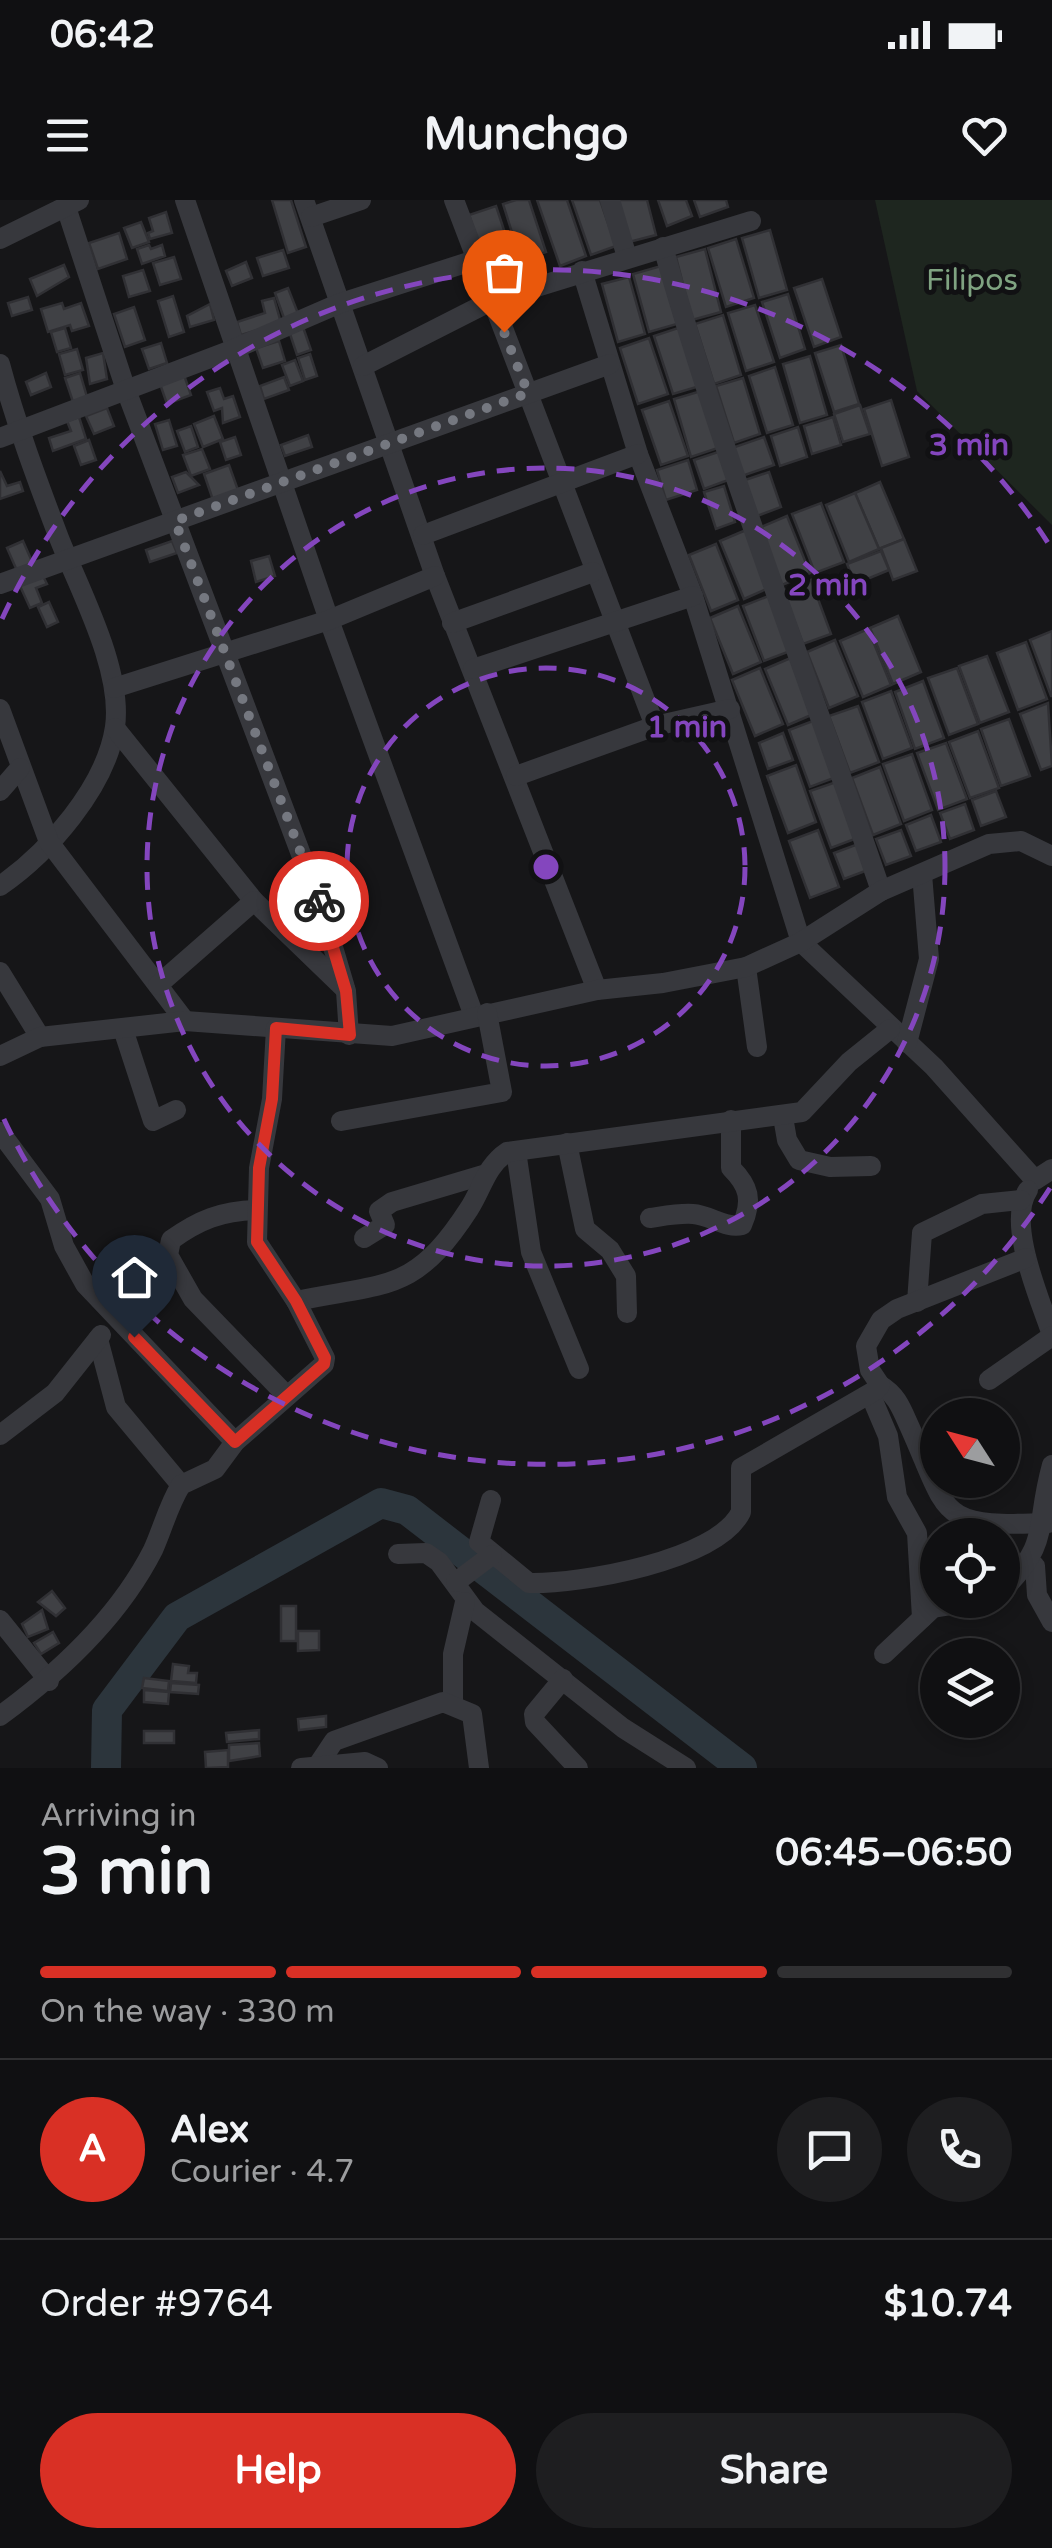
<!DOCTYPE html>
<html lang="en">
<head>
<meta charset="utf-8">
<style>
  :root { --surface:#101012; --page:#1e1e20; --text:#f1f3f6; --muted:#9c9d9f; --line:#303032; --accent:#d93025 }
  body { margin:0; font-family:"Varela Round",sans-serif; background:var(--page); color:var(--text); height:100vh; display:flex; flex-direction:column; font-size:38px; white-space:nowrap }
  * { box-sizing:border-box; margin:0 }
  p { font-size:32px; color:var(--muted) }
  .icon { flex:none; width:55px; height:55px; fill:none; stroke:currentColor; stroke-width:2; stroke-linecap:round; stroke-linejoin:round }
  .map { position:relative; height:1568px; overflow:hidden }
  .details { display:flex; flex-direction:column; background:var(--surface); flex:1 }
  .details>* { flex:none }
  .needle { width:65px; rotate:306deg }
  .fabs { position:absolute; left:920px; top:1198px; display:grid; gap:20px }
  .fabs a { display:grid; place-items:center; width:100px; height:100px; border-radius:50%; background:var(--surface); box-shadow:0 5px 15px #0003,0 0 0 2px var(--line); font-size:50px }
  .pin { position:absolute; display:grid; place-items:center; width:85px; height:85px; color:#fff; margin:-102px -42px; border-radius:50% 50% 50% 0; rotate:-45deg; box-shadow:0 0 10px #0007 }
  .pin .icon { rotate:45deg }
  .courier { position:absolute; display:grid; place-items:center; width:100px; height:100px; margin:-50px; border:8px solid #d93025; border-radius:50%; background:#fff; color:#222; box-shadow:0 2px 12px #0007 }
  .overview em { font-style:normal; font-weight:700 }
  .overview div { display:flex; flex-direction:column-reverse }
  .overview { display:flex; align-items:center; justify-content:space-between; height:170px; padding:0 40px }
  h1 { font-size:65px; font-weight:700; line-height:75px }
  .bar { display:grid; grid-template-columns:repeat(4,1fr); gap:15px 10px; align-content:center; height:120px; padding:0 40px }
  .bar i { height:12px; border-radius:8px; background:var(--line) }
  .bar .current { background:var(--accent) }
  .bar p { grid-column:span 4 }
  .line { display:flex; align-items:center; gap:25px; padding:0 40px; border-top:2px solid var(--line) }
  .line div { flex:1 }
  .round { display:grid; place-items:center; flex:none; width:105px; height:105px; border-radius:52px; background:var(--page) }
  .button { display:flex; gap:20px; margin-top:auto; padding:20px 40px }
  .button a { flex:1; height:115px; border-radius:60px; background:var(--accent); color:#fff; font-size:40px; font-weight:700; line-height:115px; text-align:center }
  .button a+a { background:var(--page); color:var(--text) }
  .status { display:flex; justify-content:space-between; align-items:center; height:70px; padding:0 50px; background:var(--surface); direction:ltr }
  .status svg { height:28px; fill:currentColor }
  header { display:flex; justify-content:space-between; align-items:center; height:130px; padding:0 40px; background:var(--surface); font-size:45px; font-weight:700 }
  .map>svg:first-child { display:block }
  .green { fill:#1e261f }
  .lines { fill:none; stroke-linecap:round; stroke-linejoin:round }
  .river { stroke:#2c353c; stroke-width:30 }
  .building { fill:#404145; stroke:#303034; stroke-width:2.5 }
  .minor { stroke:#37383d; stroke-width:20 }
  .done { stroke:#757880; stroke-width:10; stroke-dasharray:0 18 }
  .route { stroke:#d93025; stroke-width:12 }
  .ring { fill:none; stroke:#8446be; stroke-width:5; stroke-dasharray:18 12 }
  .labels { text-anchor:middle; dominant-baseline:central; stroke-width:10; stroke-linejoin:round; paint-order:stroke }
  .park-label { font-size:30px; fill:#7fa381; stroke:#111113 }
  .centre { fill:#8446be; stroke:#111113; stroke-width:5 }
  .ring-label { font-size:30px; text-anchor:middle; font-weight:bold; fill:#8446be; stroke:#111113; stroke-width:10; stroke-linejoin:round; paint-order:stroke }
</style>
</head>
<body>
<div class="status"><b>06:42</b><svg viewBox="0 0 49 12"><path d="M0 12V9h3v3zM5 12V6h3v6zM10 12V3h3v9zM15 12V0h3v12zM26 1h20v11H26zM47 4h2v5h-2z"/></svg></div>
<header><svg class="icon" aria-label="menu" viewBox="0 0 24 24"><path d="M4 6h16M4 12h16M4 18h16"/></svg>Munchgo<svg class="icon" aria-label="heart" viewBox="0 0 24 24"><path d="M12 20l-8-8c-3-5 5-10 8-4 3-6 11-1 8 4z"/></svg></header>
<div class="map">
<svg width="1052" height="1568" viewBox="0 0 1052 1568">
  <rect width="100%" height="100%" fill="#161618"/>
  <path class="green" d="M 875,0 L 1052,0 L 1052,325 L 917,191 Z"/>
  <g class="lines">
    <path class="river" d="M 106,1568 L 107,1510 L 177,1417 L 381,1303 L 407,1310 L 742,1568"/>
  </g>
  <g class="building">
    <path d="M 272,0 L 291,0 L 306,47 L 288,53 Z"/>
    <path d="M 516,0 L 529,0 L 546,52 L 521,61 L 503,4 Z"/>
    <path d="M 537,0 L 567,0 L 586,56 L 560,66 Z"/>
    <path d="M 572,0 L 600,0 L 616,46 L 591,55 Z"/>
    <path d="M 617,0 L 647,0 L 656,35 L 629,42 Z"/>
    <path d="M 658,0 L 686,0 L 692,16 L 667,26 Z"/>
    <path d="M 694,0 L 726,0 L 728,7 L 700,17 Z"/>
    <path d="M 496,6 L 520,78 L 493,87 L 469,15 Z"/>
    <path d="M 166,12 L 172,33 L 150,39 L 148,33 L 153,31 L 149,18 Z"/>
    <path d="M 141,22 L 149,42 L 132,48 L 124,28 Z"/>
    <path d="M 770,30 L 787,90 L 759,98 L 742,38 Z"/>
    <path d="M 119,33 L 127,59 L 98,69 L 89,43 Z"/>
    <path d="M 736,39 L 754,98 L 726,107 L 708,48 Z"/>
    <path d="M 149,45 L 151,49 L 162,45 L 165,56 L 142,64 L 137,49 Z"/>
    <path d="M 705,49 L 721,112 L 692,120 L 676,57 Z"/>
    <path d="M 283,50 L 289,68 L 263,76 L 257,58 Z"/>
    <path d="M 174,57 L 181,79 L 160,85 L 153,63 Z"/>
    <path d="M 246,62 L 252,78 L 232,86 L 226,71 Z"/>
    <path d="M 64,65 L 69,77 L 37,96 L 30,79 Z"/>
    <path d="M 661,66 L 677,124 L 649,132 L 633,74 Z"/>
    <path d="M 143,70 L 150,91 L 129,97 L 123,76 Z"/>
    <path d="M 629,77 L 645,134 L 618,142 L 602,84 Z"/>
    <path d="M 822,79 L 841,137 L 814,147 L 794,88 Z"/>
    <path d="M 288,88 L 299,116 L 285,121 L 275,93 Z"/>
    <path d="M 788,94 L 805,149 L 780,158 L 762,102 Z"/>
    <path d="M 173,96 L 184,132 L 169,137 L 158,101 Z"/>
    <path d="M 28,97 L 32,110 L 12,116 L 8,103 Z"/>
    <path d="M 274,98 L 281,123 L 241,135 L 237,122 L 265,113 L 262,101 Z"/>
    <path d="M 62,103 L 64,109 L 81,103 L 89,126 L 72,131 L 70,125 L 48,132 L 41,109 Z"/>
    <path d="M 210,104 L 214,120 L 190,127 L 187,116 Z"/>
    <path d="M 755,105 L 774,162 L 746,171 L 728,113 Z"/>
    <path d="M 134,107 L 145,140 L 125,147 L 114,114 Z"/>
    <path d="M 723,115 L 741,175 L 714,184 L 695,124 Z"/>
    <path d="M 303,127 L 311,150 L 297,155 L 289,131 Z"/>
    <path d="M 681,127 L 700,186 L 673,194 L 654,136 Z"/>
    <path d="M 65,128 L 71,148 L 57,152 L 51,132 Z"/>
    <path d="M 649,138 L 668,194 L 638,204 L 620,148 Z"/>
    <path d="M 279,141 L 285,161 L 263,168 L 256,148 Z"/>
    <path d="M 161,143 L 167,163 L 149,169 L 142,149 Z"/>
    <path d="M 841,145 L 859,204 L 834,212 L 815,153 Z"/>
    <path d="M 77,149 L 83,170 L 65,175 L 59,154 Z"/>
    <path d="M 103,153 L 107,179 L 90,184 L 86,158 Z"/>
    <path d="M 310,154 L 317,176 L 305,180 L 298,158 Z"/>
    <path d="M 810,156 L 827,215 L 800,223 L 783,164 Z"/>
    <path d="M 295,160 L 303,181 L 290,186 L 282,165 Z"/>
    <path d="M 775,167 L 793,225 L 767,233 L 749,176 Z"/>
    <path d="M 46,173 L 51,187 L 31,195 L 26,182 Z"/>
    <path d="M 80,173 L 87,197 L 73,202 L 65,178 Z"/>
    <path d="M 184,175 L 191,195 L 167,204 L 160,184 Z"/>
    <path d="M 284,177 L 289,190 L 264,199 L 260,186 Z"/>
    <path d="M 743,178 L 760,234 L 734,243 L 716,186 Z"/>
    <path d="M 220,188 L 224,199 L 233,196 L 240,217 L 223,223 L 222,208 L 214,211 L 207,192 Z"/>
    <path d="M 701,191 L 718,248 L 691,257 L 674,199 Z"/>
    <path d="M 891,200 L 909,257 L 882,266 L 864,209 Z"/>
    <path d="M 669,201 L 688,256 L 661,265 L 642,210 Z"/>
    <path d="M 860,205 L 870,234 L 843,242 L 834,214 Z"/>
    <path d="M 107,208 L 114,226 L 94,234 L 86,216 Z"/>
    <path d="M 214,216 L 223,239 L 203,247 L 194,224 Z"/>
    <path d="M 79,217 L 86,239 L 53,251 L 49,238 L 71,231 L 67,221 Z"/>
    <path d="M 833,217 L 841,245 L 812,254 L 804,226 Z"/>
    <path d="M 169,220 L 177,246 L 163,250 L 155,224 Z"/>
    <path d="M 191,226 L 198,247 L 185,252 L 177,231 Z"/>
    <path d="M 798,227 L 807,257 L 780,266 L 771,236 Z"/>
    <path d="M 308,235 L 312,247 L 285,256 L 281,245 Z"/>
    <path d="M 235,237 L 241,255 L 226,260 L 220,242 Z"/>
    <path d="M 764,237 L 774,265 L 742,276 L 732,248 Z"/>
    <path d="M 89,240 L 96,260 L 81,265 L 74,246 Z"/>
    <path d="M 202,249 L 210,269 L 191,276 L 183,255 Z"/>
    <path d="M 721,251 L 731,279 L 704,289 L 694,260 Z"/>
    <path d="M 688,260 L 697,290 L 666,300 L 657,270 Z"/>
    <path d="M 229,265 L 238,290 L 213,300 L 204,274 Z"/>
    <path d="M 0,271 L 7,286 L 20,282 L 23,291 L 0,299 Z"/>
    <path d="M 186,272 L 199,285 L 178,293 L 172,277 Z"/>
    <path d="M 769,272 L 781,307 L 757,316 L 745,280 Z"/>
    <path d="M 880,282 L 904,339 L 879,349 L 855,293 Z"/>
    <path d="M 724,286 L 735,322 L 716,329 L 704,292 Z"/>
    <path d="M 855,293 L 879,349 L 849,362 L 826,305 Z"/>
    <path d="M 821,303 L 844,362 L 815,373 L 792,314 Z"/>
    <path d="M 787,316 L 810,373 L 782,385 L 759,328 Z"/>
    <path d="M 746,330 L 771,387 L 744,399 L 720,341 Z"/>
    <path d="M 904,339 L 917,371 L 893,380 L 881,348 Z"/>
    <path d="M 23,341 L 34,366 L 18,373 L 7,348 Z"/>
    <path d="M 172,341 L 177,353 L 150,362 L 146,350 Z"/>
    <path d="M 716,344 L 738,400 L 711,411 L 689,355 Z"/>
    <path d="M 881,351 L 889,370 L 855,384 L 847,364 Z"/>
    <path d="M 269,356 L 275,376 L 256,382 L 251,361 Z"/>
    <path d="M 43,376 L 47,384 L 36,388 L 42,403 L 30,408 L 20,386 Z"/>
    <path d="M 811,380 L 831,434 L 803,444 L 783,391 Z"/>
    <path d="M 771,395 L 793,450 L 764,461 L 743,406 Z"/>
    <path d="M 49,402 L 58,422 L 47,427 L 38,407 Z"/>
    <path d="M 738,406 L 761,462 L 733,474 L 710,418 Z"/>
    <path d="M 898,416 L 921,472 L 893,484 L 870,428 Z"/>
    <path d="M 868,429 L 891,485 L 863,497 L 840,441 Z"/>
    <path d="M 1052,431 L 1052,496 L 1051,496 L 1030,440 Z"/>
    <path d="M 835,440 L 858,496 L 829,508 L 807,452 Z"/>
    <path d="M 1026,442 L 1047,499 L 1018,510 L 997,453 Z"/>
    <path d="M 987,456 L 1009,512 L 980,523 L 959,466 Z"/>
    <path d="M 793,457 L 816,513 L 788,525 L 765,469 Z"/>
    <path d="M 760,468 L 783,524 L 755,536 L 732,480 Z"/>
    <path d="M 957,468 L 978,524 L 949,535 L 928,478 Z"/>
    <path d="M 923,481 L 944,538 L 915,549 L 895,492 Z"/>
    <path d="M 891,491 L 912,548 L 883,559 L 862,502 Z"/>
    <path d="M 1048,503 L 1052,566 L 1041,570 L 1020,514 Z"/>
    <path d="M 858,506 L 879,562 L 850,573 L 829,516 Z"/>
    <path d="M 818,519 L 839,576 L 810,587 L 789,530 Z"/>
    <path d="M 1009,519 L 1030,576 L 1001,586 L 981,529 Z"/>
    <path d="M 978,531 L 999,588 L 970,598 L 949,542 Z"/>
    <path d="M 783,533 L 793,560 L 768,569 L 759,543 Z"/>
    <path d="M 946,543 L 967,599 L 938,610 L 917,553 Z"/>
    <path d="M 912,554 L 932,610 L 904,621 L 883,564 Z"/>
    <path d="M 796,565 L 816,622 L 788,633 L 767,576 Z"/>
    <path d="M 880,567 L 901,624 L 873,635 L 852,578 Z"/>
    <path d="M 839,581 L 860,637 L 831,648 L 810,591 Z"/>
    <path d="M 996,591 L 1006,617 L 981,626 L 972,600 Z"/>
    <path d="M 965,604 L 974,630 L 950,639 L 940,613 Z"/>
    <path d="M 931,615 L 941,642 L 916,651 L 906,625 Z"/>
    <path d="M 818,630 L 839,687 L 810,698 L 789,641 Z"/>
    <path d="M 901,630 L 911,656 L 886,665 L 876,639 Z"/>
    <path d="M 858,644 L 868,670 L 844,679 L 834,653 Z"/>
    <path d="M 52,1391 L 65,1408 L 56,1416 L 38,1402 Z"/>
    <rect x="281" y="1406" width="15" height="35"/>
    <path d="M 42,1410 L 48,1429 L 28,1437 L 22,1424 Z"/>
    <path d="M 298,1431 L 319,1431 L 319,1450 L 298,1451 Z"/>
    <path d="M 53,1432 L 59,1443 L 41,1454 L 34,1443 Z"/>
    <path d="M 173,1464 L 189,1466 L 188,1473 L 197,1473 L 196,1483 L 171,1481 Z"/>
    <path d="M 144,1478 L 169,1481 L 168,1491 L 142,1488 Z"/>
    <path d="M 171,1483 L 199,1485 L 198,1494 L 170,1492 Z"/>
    <path d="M 144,1490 L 169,1492 L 168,1504 L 144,1502 Z"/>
    <path d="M 326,1516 L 326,1527 L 299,1530 L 298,1519 Z"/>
    <path d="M 259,1530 L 259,1539 L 227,1542 L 226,1533 Z"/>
    <rect x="144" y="1531" width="30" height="12"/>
    <path d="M 259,1543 L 260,1556 L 229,1561 L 229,1545 Z"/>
    <path d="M 228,1550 L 228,1567 L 206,1568 L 205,1552 Z"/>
  </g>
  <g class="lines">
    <g class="minor">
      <path d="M 185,0 L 329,420 L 474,816"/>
      <path d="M 304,0 L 435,376 L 597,790"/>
      <path d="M 454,0 L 655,526"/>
      <path d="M 610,0 L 627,57"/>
      <path d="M 66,7 L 126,190 L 322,710 L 346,791 L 349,835"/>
      <path d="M 311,17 L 361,0"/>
      <path d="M 0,39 L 79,0"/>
      <path d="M 663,47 C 725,265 808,477 881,691"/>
      <path d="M 582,71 L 638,254 L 693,396 L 801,742 L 934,867 L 1035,980 L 1052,969"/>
      <path d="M 0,164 C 16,224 37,280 59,338 C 80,391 123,470 115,527 C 106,587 48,653 0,686"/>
      <path d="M 363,166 L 491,101 L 751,21"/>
      <path d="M 0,238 L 234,149 L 338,104 L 475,60"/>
      <path d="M 423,335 L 638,254"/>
      <path d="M 0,384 L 610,164"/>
      <path d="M 452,423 L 593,372"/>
      <path d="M 473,469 L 693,396"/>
      <path d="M 114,488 L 329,420 L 435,376"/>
      <path d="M 0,509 L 49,642 L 185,821"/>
      <path d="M 115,528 L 254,701 L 345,789"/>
      <path d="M 516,576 L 655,526 L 730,509"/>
      <path d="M 0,591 L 20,568"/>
      <path d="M 746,767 L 757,847"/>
      <path d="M 0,772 L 40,837"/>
      <path d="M 158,785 L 254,701"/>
      <path d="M 123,829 L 153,921 L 176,910"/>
      <path d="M 907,843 L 929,759 L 922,674"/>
      <path d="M 0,856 L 40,837 L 185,821 L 392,836 L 597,790 L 663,783 L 746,767 L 801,742 L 881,691 L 989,644 L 1021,641 L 1052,656"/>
      <path d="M 783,917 L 787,940 L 799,960 L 830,967 L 871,966"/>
      <path d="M 341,921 L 502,892 L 487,813"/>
      <path d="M 0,932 L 50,999 L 64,1046 L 85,1084 L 235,1242"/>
      <path d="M 567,943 L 585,1029 L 610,1050 L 626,1076 L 627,1113"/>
      <path d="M 516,951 L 531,1052 L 579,1169"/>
      <path d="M 1028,990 C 1006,1023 1040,1099 1052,1135"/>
      <path d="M 256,1010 C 221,1011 199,1020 171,1040 L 168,1055 L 193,1099 L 287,1196"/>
      <path d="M 650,1018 C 664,1016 679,1013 693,1014 C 710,1015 726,1029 742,1025 C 753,1000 749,986 731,968 L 731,920"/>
      <path d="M 364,1038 L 385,1025 L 379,1011 L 392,1002 L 486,974"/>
      <path d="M 296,1101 C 387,1082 414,1094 469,1009 C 482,989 486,966 507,952 L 802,912 L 849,862 L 890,829"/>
      <path d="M 917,1102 L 922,1033 L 982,1004 L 1021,1000"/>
      <path d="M 98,1139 L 116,1207 L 181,1285"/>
      <path d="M 989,1180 L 1052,1136"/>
      <path d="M 880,1185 C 895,1194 900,1205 907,1221 C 950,1315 934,1328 1048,1323"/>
      <path d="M 871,1196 L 888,1236 L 897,1297 L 917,1333 L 922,1418"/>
      <path d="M 0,1235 L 55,1193 L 101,1135"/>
      <path d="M 491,1300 L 479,1342 L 529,1383 C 580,1384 717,1361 741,1312 L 741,1268 L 876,1190 L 880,1185 L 870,1170 L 866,1146 L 881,1120 L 897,1109 L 1026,1058"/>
      <path d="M 398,1354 L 426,1353 L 439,1362 L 475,1411 L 623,1528 L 686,1568"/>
      <path d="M 1035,1366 L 1037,1395 L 1052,1422"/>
      <path d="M 456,1382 L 492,1355"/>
      <path d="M 1002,1391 C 1052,1340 1034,1330 1052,1265"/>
      <path d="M 0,1420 L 49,1481"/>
      <path d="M 884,1454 L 933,1408 L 983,1400"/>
      <path d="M 563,1479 L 534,1514 L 535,1522 L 578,1568"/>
      <path d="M 453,1504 L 453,1454 L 465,1402"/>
      <path d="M 0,1516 C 60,1472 119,1417 153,1350 C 163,1328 168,1306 181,1285 L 215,1269 L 235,1242 L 324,1164 L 325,1158 L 296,1101 L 257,1042 L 259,968 L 272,899 L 276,828"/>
      <path d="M 318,1565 L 334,1541 L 443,1502 L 472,1514 L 479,1568"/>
      <path d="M 301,1568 L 365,1562 L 378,1568"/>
    </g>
  </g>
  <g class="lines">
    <path class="done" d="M 319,701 L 175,321 L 528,193 L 504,132"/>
    <path class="route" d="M 134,1137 L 235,1242 L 324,1164 L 325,1158 L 296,1101 L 257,1042 L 259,968 L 272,899 L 276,828 L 350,835 L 346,791 L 319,701"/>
  </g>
  <g class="ring">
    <circle cx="546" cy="667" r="199"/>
    <circle cx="546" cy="667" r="399"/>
    <path d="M1050 988A598 598 0 0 1 2 915M2 419A598 598 0 0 1 1050 346"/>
  </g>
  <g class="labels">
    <g class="park-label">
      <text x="972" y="80">Filipos</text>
    </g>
  </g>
  <circle cx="546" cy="667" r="15" class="centre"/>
  <g class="ring-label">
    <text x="969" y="255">3 min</text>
    <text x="828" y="395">2 min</text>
    <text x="687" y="537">1 min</text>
  </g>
</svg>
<div class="fabs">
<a><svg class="needle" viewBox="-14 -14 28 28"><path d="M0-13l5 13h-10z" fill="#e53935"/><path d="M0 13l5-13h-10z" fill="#9c9d9f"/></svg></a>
<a><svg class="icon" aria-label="locate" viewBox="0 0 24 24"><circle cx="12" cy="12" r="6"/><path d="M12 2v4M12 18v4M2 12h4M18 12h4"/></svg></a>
<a><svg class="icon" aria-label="layers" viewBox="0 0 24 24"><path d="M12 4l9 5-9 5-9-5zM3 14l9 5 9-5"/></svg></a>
</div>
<div class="pin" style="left:504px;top:132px;background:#ea580c"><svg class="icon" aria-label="bag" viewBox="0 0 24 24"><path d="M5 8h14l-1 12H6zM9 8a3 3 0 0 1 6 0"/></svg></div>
<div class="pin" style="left:134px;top:1137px;background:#1f2937"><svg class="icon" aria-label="home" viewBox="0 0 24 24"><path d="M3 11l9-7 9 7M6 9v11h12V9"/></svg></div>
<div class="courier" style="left:319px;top:701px"><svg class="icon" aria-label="bike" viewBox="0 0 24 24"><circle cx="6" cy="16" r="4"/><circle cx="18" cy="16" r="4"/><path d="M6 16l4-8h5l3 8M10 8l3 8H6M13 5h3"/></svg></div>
</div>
<section class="details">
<div class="overview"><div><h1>3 min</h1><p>Arriving in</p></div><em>06:45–06:50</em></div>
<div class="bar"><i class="current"></i><i class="current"></i><i class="current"></i><i></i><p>On the way · 330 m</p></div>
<div class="line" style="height:180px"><b class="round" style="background:var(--accent);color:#fff">A</b><div><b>Alex</b><p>Courier · 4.7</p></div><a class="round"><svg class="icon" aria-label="chat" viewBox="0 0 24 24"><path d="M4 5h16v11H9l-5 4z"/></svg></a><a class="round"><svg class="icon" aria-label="phone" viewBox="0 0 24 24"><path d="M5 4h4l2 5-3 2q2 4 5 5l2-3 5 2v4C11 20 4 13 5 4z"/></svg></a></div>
<div class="line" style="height:130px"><div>Order #9764</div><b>$10.74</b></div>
<div class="button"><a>Help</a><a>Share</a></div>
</section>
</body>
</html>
